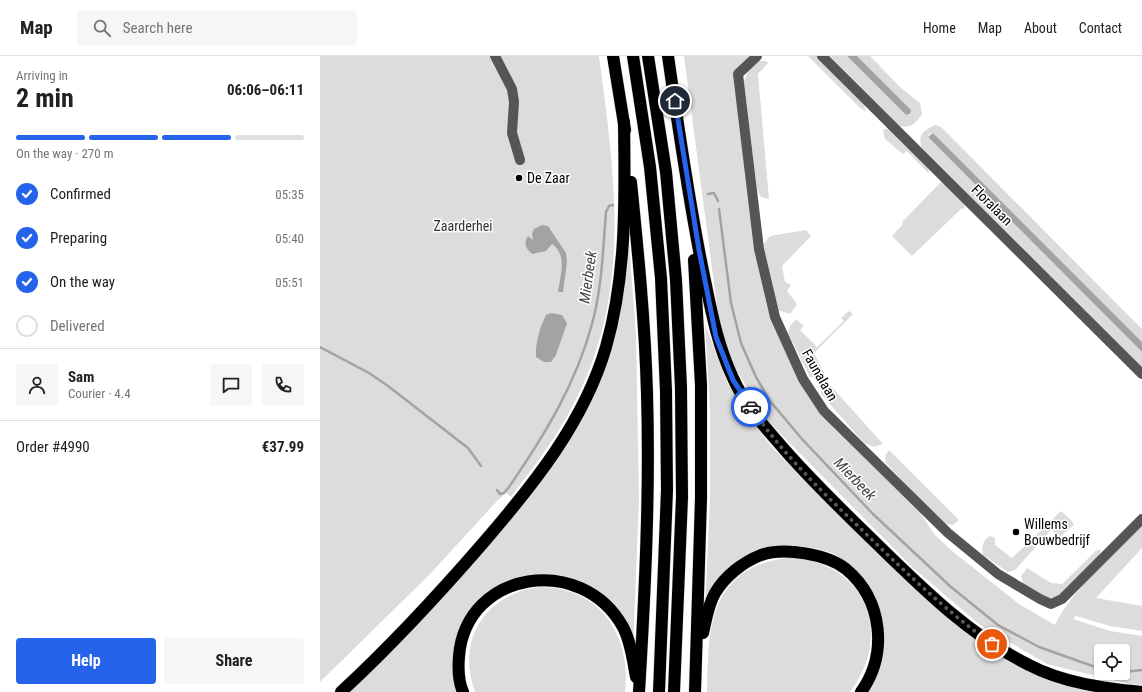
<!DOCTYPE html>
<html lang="en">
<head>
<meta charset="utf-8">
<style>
  :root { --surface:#fff; --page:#f6f6f6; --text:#202124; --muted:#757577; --line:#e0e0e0; --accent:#2563eb }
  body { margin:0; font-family:"Roboto Condensed",sans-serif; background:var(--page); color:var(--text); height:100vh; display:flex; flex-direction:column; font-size:15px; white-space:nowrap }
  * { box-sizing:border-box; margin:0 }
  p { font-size:13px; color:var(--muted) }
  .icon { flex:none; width:22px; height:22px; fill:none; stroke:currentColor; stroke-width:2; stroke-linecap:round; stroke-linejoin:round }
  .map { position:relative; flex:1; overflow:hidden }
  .details { display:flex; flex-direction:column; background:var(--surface); width:320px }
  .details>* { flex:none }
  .buttons { position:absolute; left:774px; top:588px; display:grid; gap:8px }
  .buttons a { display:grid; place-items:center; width:36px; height:36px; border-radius:4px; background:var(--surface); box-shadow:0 1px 3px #0004; font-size:20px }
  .pin { position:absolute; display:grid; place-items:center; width:34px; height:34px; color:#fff; margin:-17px; border:2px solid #fff; border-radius:50%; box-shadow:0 1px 4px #0007 }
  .courier { position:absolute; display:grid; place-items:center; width:40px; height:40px; margin:-20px; border:3px solid #2563eb; border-radius:50%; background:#fff; color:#222; box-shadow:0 1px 5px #0007 }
  .summary em { font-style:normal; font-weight:700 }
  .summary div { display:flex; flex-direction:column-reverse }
  .summary { display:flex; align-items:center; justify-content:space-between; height:68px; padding:0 16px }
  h1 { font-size:26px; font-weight:700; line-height:30px }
  .bar { display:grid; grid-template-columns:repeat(4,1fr); gap:6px 4px; align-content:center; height:48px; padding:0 16px }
  .bar i { height:5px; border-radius:3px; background:var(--line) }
  .bar .active { background:var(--accent) }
  .bar p { grid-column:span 4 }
  .line { display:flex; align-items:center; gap:10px; padding:0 16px; border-top:1px solid var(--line) }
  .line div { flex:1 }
  .round { display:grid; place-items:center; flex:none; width:42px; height:42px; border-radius:4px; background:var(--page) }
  ol { padding:0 16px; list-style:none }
  li { display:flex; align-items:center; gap:12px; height:44px }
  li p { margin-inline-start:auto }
  li .icon { padding:4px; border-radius:50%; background:var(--accent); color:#fff; stroke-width:4 }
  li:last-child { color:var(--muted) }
  li i { width:22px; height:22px; border:2px solid var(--line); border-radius:50% }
  .action { display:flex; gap:8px; margin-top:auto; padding:8px 16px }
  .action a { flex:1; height:46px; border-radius:4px; background:var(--accent); color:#fff; font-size:16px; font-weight:700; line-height:46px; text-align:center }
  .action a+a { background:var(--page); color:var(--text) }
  header { display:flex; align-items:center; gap:24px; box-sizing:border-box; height:56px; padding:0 20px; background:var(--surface); border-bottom:1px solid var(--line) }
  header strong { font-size:19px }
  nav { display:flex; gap:22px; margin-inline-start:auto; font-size:14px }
  .search { width:280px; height:36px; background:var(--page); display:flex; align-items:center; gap:10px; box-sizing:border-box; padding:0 14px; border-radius:4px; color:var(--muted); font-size:15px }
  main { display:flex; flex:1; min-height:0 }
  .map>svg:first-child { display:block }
  .green { fill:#dcdcdc; fill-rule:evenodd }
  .water { fill:#a3a3a3 }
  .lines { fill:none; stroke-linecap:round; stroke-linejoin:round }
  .stream { stroke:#a3a3a3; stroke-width:2.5 }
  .highway-casing { stroke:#dbdbdb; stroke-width:13 }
  .minor { stroke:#555; stroke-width:10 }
  .highway { stroke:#000; stroke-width:12 }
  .done { stroke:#595959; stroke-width:4; stroke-dasharray:0 7.2 }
  .route { stroke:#2563eb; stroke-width:5 }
  .poi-dot { fill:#000; stroke:#fff; stroke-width:1.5 }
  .labels { text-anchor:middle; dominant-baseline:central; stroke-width:3; stroke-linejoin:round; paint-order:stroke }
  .poi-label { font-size:14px; fill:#000; stroke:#fff; text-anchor:start }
  .street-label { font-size:14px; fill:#000; stroke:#fff }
  .park-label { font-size:14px; fill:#333; stroke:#fff }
  .water-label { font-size:15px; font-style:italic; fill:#444; stroke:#fff }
</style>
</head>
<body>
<header>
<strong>Map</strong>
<div class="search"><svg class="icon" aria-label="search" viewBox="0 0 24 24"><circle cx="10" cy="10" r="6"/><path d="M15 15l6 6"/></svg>Search here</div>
<nav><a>Home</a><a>Map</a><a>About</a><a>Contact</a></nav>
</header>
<main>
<section class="details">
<div class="summary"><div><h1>2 min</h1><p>Arriving in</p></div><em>06:06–06:11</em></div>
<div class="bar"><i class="active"></i><i class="active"></i><i class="active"></i><i></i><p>On the way · 270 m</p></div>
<ol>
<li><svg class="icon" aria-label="check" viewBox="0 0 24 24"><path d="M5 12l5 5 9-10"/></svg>Confirmed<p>05:35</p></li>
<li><svg class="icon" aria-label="check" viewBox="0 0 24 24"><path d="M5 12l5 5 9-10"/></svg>Preparing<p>05:40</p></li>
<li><svg class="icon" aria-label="check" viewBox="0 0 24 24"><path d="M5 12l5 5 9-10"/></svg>On the way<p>05:51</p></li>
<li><i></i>Delivered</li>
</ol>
<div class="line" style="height:72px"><a class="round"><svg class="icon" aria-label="person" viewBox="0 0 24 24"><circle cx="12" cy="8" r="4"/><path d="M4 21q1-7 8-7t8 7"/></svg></a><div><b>Sam</b><p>Courier · 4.4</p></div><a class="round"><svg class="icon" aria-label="chat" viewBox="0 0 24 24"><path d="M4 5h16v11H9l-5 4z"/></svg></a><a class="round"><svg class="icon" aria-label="phone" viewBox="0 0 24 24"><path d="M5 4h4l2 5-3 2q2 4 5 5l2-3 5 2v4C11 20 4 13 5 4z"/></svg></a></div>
<div class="line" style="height:52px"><div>Order #4990</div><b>€37.99</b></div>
<div class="action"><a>Help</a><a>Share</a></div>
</section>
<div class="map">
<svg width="822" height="636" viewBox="0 0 822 636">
  <rect width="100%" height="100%" fill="#fff"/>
  <g class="green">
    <path d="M 0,0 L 279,0 C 296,129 314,245 245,364 C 229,391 210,416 191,441 L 186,437 L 177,445 L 110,518 L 0,626 Z"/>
    <path d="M 364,0 L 430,0 L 414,16 L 438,206 L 447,250 L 476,316 L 602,459 L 614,478 L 632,495 L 699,548 L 735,569 C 750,536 795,498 822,470 L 822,492 L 776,542 L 822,550 L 822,575 L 790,570 L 756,560 L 753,563 L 790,575 L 822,580 L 822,629 L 809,628 L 727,608 L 660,569 L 591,510 L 449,366 L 413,309 L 399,265 ZM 781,595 L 803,595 L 803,617 L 781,617 Z"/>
    <path d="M 488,0 L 499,0 L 544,47 L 546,56 L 539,51 Z"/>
    <path d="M 510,0 L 527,0 L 586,59 L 589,59 L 590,54 L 537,0 L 550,0 L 580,31 L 600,47 L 602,58 C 596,67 591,73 579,70 Z"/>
    <path d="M 438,5 L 446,5 L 448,7 L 438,18 L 449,143 L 441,141 L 437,133 L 424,25 L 428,15 Z"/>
    <path d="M 615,69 L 621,71 L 822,273 L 822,286 L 613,77 L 609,78 L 608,81 L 822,296 L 822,311 L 602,92 C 597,80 603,74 615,69 Z"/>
    <path d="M 563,73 L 570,73 L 606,108 L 609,115 L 608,117 L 587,95 L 583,98 L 565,83 Z"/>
    <path d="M 622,125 L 645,148 L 644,154 L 642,152 L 592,200 L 572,180 L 583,168 L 582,166 Z"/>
    <path d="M 307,161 L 316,279 L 319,443 L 313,593 L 290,549 L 220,521 L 155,552 L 138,579 L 134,594 L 132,614 L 138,636 L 30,636 L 140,521 L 278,328 Z"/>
    <path d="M 486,174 L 491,180 L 462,210 L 465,226 L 471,229 L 467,235 L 477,248 L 470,258 L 458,254 L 443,189 L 450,180 Z"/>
    <path d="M 529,255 L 533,258 L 494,297 L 504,317 L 498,321 L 490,321 L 468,277 L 470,270 L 476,263 L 484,270 L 480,274 L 497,291 L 524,265 L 521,262 Z"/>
    <path d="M 385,268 L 407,326 L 417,342 L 450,389 L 482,422 L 665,590 L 780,636 L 547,636 L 563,581 L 562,561 L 551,534 L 542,521 L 530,508 L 512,497 L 495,492 L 482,491 L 452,494 L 431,501 L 385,554 L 390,444 L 390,354 Z"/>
    <path d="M 509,328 L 563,388 L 554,391 L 544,387 L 501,338 L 502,331 Z"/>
    <path d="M 569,394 L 639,464 L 633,469 L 626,468 L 619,464 L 566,407 L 565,400 Z"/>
    <path d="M 741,455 L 751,464 L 754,469 L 740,481 L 731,474 L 695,514 L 688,516 L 663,499 C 661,491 663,484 670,480 L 675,482 L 675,489 L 692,502 Z"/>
    <path d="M 777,494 L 781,494 L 778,503 L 739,541 L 729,542 L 704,530 L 701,520 L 707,512 L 731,527 L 742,528 Z"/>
    <path d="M 473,501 C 546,509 574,578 530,636 L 387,636 C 388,567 390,510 473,501 Z"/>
    <path d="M 220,531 C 281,532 311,579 305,636 L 155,636 C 136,583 165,538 220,531 Z"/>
  </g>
  <g class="water">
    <path d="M 527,0 L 537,0 L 591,54 L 590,58 L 586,59 Z"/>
    <path d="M 613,77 L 822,286 L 822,296 L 608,81 Z"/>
    <path d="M 222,169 L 228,170 L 246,197 L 247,206 L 243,236 L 238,236 C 240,220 248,199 232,188 L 226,195 L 212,198 C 206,192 203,188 208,180 L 213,184 L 212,178 L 214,173 Z"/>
    <path d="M 231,257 L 242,259 L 247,267 L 236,299 L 231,306 L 224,306 L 216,301 C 215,287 220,271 226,259 Z"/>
  </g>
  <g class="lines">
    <g class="stream">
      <path d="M 388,138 L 394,137 L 398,145"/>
      <path d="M 399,153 L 411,247 L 421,287 L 436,321 L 450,345 L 482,383 L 553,458 L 631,531 L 678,569 L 719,591 L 781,613"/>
      <path d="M 0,291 L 49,317 L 68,330 L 148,392 L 161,410"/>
      <path d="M 177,434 L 180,438 L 184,437 L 189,431 C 224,380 256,328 272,268 C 282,232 283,193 286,156 L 289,150 L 293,149"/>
      <path d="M 803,616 L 822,614"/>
    </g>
    <g class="highway-casing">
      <g id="highway">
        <path d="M 293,0 L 305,74"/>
        <path d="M 313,0 L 330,111 L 341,222 L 346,335 L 347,434 L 339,636"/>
        <path d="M 328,0 L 346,116 L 356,224 L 361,332 L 362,441 L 354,636"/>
        <path d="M 348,0 C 358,70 368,140 382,210 C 390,248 396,286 413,322 C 426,352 450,377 472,402 C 500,433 530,462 560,491 C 605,535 652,581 709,609 C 743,627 784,632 822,636"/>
        <path d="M 311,126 C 318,196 325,266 327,337 C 330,437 325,536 319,636"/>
        <path d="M 374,204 L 381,329 L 381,442 L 375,636"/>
        <path d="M 383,577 C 386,564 388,549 395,537 C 405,520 423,506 441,499 C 464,491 507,498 526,513 C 563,544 568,598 541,636"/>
        <path d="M 21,636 C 72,589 119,538 164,486 C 214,428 264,366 286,291 C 307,218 305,141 304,66"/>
        <path d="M 143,636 C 138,625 138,612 139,600 C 146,514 262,497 303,571 C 311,586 313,605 316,621"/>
      </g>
    </g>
    <g class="minor">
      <path d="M 175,0 L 192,33 L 194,46 L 192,77 L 200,104"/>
      <path d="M 437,0 L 418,18 L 439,193 L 455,261 L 483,323 L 504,355 L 628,477 L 678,518 L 720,543 L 731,548 L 742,543 L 822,463"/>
      <path d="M 502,0 L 822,318"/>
    </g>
    <use href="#highway" class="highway"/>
  </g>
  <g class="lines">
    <path class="done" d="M 431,351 C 459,394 502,436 540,472 C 582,513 625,554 672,588"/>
    <path class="route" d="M 355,45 L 379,194 L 396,281 L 413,324 L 431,351"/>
  </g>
  <g class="poi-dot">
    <circle cx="199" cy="122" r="4"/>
    <circle cx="696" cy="476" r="4"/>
  </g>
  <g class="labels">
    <g class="poi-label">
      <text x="207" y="122">De Zaar</text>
      <text x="704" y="468">Willems<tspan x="704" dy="16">Bouwbedrijf</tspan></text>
    </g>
    <g class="street-label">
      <text transform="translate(672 149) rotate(45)">Floralaan</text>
      <text transform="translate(500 319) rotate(60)">Faunalaan</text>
    </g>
    <g class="park-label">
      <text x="143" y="170">Zaarderhei</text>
    </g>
    <g class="water-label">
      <text transform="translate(268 221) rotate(-82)">Mierbeek</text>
      <text transform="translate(535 423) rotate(46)">Mierbeek</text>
    </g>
  </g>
</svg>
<div class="buttons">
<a><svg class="icon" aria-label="locate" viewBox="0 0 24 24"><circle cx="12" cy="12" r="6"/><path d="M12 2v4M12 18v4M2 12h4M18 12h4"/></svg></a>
</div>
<div class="pin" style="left:672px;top:588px;background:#ea580c"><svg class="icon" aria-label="bag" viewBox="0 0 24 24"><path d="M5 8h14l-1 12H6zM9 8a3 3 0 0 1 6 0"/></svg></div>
<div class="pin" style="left:355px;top:45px;background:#1f2937"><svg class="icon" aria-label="home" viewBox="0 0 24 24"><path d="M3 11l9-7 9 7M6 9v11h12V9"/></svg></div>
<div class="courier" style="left:431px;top:351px"><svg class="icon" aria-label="car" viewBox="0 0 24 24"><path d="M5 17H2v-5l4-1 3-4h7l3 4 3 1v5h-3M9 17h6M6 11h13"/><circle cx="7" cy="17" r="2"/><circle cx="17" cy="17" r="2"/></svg></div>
</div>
</main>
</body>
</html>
